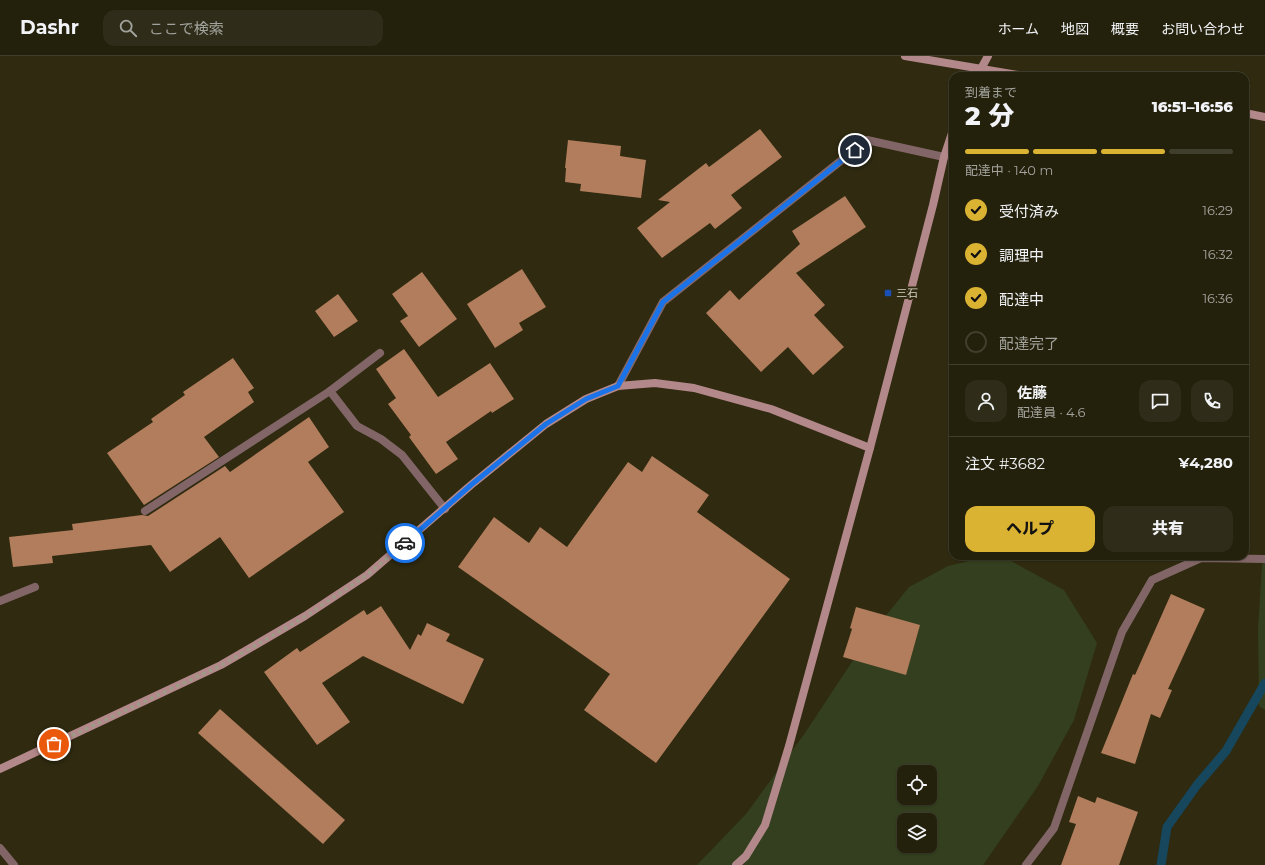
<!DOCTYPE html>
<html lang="ja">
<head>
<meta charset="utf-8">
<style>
  :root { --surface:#23200c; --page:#2f2d1a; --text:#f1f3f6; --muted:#a3a39d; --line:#403e2d; --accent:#dab333 }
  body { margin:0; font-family:Montserrat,"Noto Sans JP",sans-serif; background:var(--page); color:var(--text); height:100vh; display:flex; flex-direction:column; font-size:15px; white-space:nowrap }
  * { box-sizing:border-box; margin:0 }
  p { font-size:13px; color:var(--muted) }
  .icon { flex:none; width:22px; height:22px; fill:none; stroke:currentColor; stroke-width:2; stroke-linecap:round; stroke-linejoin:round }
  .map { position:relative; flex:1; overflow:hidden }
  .side { position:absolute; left:949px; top:16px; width:300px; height:488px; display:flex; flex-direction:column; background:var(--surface); border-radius:12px; box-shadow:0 1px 3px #0004,0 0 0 1px var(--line) }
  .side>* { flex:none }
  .fabs { position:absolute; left:897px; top:709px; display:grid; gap:8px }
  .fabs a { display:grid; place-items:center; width:40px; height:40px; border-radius:8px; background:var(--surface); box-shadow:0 1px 3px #0004,0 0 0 1px var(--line); font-size:20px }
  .pin { position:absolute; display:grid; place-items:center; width:34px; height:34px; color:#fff; margin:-17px; border:2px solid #fff; border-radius:50%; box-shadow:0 1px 4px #0007 }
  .courier { position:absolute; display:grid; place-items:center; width:40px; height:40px; margin:-20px; border:3px solid #1a73e8; border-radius:50%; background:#fff; color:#222; box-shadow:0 1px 5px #0007 }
  .summary em { font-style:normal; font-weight:800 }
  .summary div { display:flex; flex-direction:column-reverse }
  .summary { display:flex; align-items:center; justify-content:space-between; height:68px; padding:0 16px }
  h1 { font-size:26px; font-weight:800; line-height:30px }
  .bar { display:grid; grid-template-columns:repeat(4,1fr); gap:6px 4px; align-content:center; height:48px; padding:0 16px }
  .bar i { height:5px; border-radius:3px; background:var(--line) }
  .bar .selected { background:var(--accent) }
  .bar p { grid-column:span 4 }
  .line { display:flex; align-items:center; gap:10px; padding:0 16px; border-top:1px solid var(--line) }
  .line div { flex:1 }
  .round { display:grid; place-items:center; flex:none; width:42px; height:42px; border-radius:12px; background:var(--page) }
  ol { padding:0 16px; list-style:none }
  li { display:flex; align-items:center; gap:12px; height:44px }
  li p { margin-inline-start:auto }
  li .icon { padding:4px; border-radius:50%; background:var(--accent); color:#111; stroke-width:4 }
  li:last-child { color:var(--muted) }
  li i { width:22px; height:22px; border:2px solid var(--line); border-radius:50% }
  .primary-button { display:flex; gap:8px; margin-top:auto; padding:8px 16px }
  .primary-button a { flex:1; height:46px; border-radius:12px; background:var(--accent); color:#111; font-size:16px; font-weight:800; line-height:46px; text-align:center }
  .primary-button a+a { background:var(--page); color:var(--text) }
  header { display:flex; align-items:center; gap:24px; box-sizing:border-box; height:56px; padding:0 20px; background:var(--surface); border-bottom:1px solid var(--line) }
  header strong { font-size:19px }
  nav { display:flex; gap:22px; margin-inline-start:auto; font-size:14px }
  .search { width:280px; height:36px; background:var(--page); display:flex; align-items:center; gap:10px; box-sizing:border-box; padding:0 14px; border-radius:12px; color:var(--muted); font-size:15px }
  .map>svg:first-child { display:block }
  .green { fill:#333f1e; fill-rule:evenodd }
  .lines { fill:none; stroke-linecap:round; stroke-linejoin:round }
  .stream { stroke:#16475d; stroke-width:9 }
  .building { fill:#b17d5c }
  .street { stroke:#826667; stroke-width:8 }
  .secondary { stroke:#b3888a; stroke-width:8 }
  .secondary-bridge { stroke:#b3888a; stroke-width:8 }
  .done { stroke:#9d9a86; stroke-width:4; stroke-dasharray:0 7.2 }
  .route { stroke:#1a73e8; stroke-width:5 }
  .transit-dot { fill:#1a4fb4; stroke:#2f2a10; stroke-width:1.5 }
  .labels { text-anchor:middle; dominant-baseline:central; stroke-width:4; stroke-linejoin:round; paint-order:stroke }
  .poi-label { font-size:11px; fill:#d8d6c6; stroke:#2f2a10; text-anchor:start }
</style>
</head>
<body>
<header>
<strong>Dashr</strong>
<div class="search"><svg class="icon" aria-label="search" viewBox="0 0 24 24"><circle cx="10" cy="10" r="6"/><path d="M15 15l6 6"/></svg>ここで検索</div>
<nav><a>ホーム</a><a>地図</a><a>概要</a><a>お問い合わせ</a></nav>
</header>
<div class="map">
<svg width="1265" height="809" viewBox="0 0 1265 809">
  <rect width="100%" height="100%" fill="#2f2a10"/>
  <g class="green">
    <path d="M 990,500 L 1002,500 L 1064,534 L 1097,587 L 1074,664 L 1038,730 L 983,809 L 697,809 L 746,758 L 805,677 L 867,583 L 909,531 L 948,510 ZM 904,716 L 930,716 L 930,742 L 904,742 ZM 904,764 L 930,764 L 930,790 L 904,790 Z"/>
    <path d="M 1265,501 L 1265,654 L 1259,650 L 1258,573 L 1262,509 Z"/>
  </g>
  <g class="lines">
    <path class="stream" d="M 1161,809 L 1167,771 L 1197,729 L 1226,695 L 1265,627"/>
  </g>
  <g class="building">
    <path d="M 760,73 L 782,101 L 731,139 L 742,152 L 715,173 L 710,167 L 662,202 L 637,172 L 670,146 L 658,144 L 706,107 L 709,111 Z"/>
    <path d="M 568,84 L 621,90 L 620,100 L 646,104 L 641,142 L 580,135 L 581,128 L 565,126 L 566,112 L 565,112 Z"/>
    <path d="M 845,140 L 866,171 L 796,217 L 825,249 L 814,259 L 844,291 L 813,319 L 788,291 L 761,316 L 706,257 L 730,234 L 739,244 L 800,188 L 792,175 Z"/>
    <path d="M 522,213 L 546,251 L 519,267 L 523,274 L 495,292 L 467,248 Z"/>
    <path d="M 422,216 L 457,263 L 419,291 L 400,265 L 408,260 L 392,238 Z"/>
    <path d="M 338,238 L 358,265 L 334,281 L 315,255 Z"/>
    <path d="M 404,293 L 438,341 L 490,307 L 514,343 L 492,357 L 491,355 L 446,386 L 458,403 L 436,418 L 409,381 L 411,379 L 388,348 L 396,342 L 376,313 Z"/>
    <path d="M 233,302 L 254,332 L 248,336 L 254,346 L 204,381 L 219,401 L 144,449 L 107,397 L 153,366 L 151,363 L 185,339 L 183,336 Z"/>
    <path d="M 309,361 L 329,391 L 308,406 L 344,456 L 249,522 L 220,481 L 170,516 L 151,489 L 52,500 L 53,507 L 13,511 L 9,481 L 73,474 L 72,468 L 142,459 L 148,460 L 225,410 L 230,416 Z"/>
    <path d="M 652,400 L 709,439 L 697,456 L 790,523 L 656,707 L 584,654 L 610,618 L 458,511 L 494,461 L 529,487 L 540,471 L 567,491 L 628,406 L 642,416 Z"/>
    <path d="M 1171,538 L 1205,553 L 1168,633 L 1172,634 L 1160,662 L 1151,658 L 1135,708 L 1101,697 L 1133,618 L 1135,619 Z"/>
    <path d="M 381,550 L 410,594 L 418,578 L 421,580 L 427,567 L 450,578 L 446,585 L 484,603 L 463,648 L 363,600 L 322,627 L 350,666 L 317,689 L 264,616 L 297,592 L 300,596 L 364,554 L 367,559 Z"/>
    <path d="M 856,551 L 920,569 L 906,619 L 843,601 L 852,573 L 850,572 Z"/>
    <path d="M 220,653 L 345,764 L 323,788 L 198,677 Z"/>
    <path d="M 1078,740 L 1095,747 L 1097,741 L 1138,756 L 1119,809 L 1061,809 L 1076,768 L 1069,766 Z"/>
  </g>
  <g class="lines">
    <g class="street">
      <path d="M 380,297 L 330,335 L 357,370 L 381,383 L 402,399 L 445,453"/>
      <path d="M 618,330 L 663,246 L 867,84 L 944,101"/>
      <path d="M 145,455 L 330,335"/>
      <path d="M 0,545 L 35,531"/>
      <path d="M 0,792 L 14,809"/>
      <path d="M 1026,809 L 1054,772 L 1122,576 L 1152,524 L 1201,502 L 1265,503"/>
    </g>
    <g class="secondary">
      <path d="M 905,0 L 1024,20"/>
      <path d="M 1245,57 L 1265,61"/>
      <path d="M 0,713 L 221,609 L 305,560 L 367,519 L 471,429 L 546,368 L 586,343 L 618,330 L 655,327 L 694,332 L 771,353 L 870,392"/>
      <path d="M 736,809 L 746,800 L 765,769 L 789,690 L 870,392 L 933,149 L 944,101 L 953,74"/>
    </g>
    <path class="secondary-bridge" d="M 977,20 L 988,0"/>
  </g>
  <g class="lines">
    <path class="done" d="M 54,688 L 222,609 L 306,560 L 367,519 L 405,487"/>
    <path class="route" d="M 405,487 L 471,429 L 546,368 L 586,343 L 618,330 L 663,246 L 855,94"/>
  </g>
  <rect class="transit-dot" x="884" y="233" width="8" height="8" rx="2"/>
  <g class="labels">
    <g class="poi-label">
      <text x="896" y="237">三石</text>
    </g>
  </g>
</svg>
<div class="fabs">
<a><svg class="icon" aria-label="locate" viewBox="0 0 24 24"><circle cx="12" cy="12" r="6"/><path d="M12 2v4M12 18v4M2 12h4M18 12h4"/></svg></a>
<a><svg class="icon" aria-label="layers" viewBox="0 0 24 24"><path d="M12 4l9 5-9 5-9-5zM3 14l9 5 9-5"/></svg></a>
</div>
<div class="pin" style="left:54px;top:688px;background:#ea580c"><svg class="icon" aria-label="bag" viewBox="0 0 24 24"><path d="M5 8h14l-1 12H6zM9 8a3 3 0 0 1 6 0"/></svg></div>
<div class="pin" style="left:855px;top:94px;background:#1f2937"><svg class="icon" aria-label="home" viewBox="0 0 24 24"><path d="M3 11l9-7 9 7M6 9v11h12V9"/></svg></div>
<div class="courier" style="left:405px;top:487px"><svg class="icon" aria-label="car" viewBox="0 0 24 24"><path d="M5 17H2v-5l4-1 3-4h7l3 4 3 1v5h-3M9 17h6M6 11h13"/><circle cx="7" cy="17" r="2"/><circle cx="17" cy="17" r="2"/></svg></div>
<section class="side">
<div class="summary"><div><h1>2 分</h1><p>到着まで</p></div><em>16:51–16:56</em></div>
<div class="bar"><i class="selected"></i><i class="selected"></i><i class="selected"></i><i></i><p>配達中 · 140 m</p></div>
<ol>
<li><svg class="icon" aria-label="check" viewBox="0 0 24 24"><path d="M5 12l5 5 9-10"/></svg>受付済み<p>16:29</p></li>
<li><svg class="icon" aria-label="check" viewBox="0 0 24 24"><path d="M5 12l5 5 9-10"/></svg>調理中<p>16:32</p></li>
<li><svg class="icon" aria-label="check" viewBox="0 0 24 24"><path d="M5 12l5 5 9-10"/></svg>配達中<p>16:36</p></li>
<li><i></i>配達完了</li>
</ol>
<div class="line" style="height:72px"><a class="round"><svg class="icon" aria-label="person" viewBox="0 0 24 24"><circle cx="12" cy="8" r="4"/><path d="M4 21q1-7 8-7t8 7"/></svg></a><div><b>佐藤</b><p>配達員 · 4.6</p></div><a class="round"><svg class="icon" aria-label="chat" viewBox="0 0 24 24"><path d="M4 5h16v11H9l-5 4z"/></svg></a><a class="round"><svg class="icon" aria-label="phone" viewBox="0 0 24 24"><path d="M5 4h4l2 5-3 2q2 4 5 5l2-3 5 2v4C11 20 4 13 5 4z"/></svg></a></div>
<div class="line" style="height:52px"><div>注文 #3682</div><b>¥4,280</b></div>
<div class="primary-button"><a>ヘルプ</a><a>共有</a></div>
</section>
</div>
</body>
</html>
